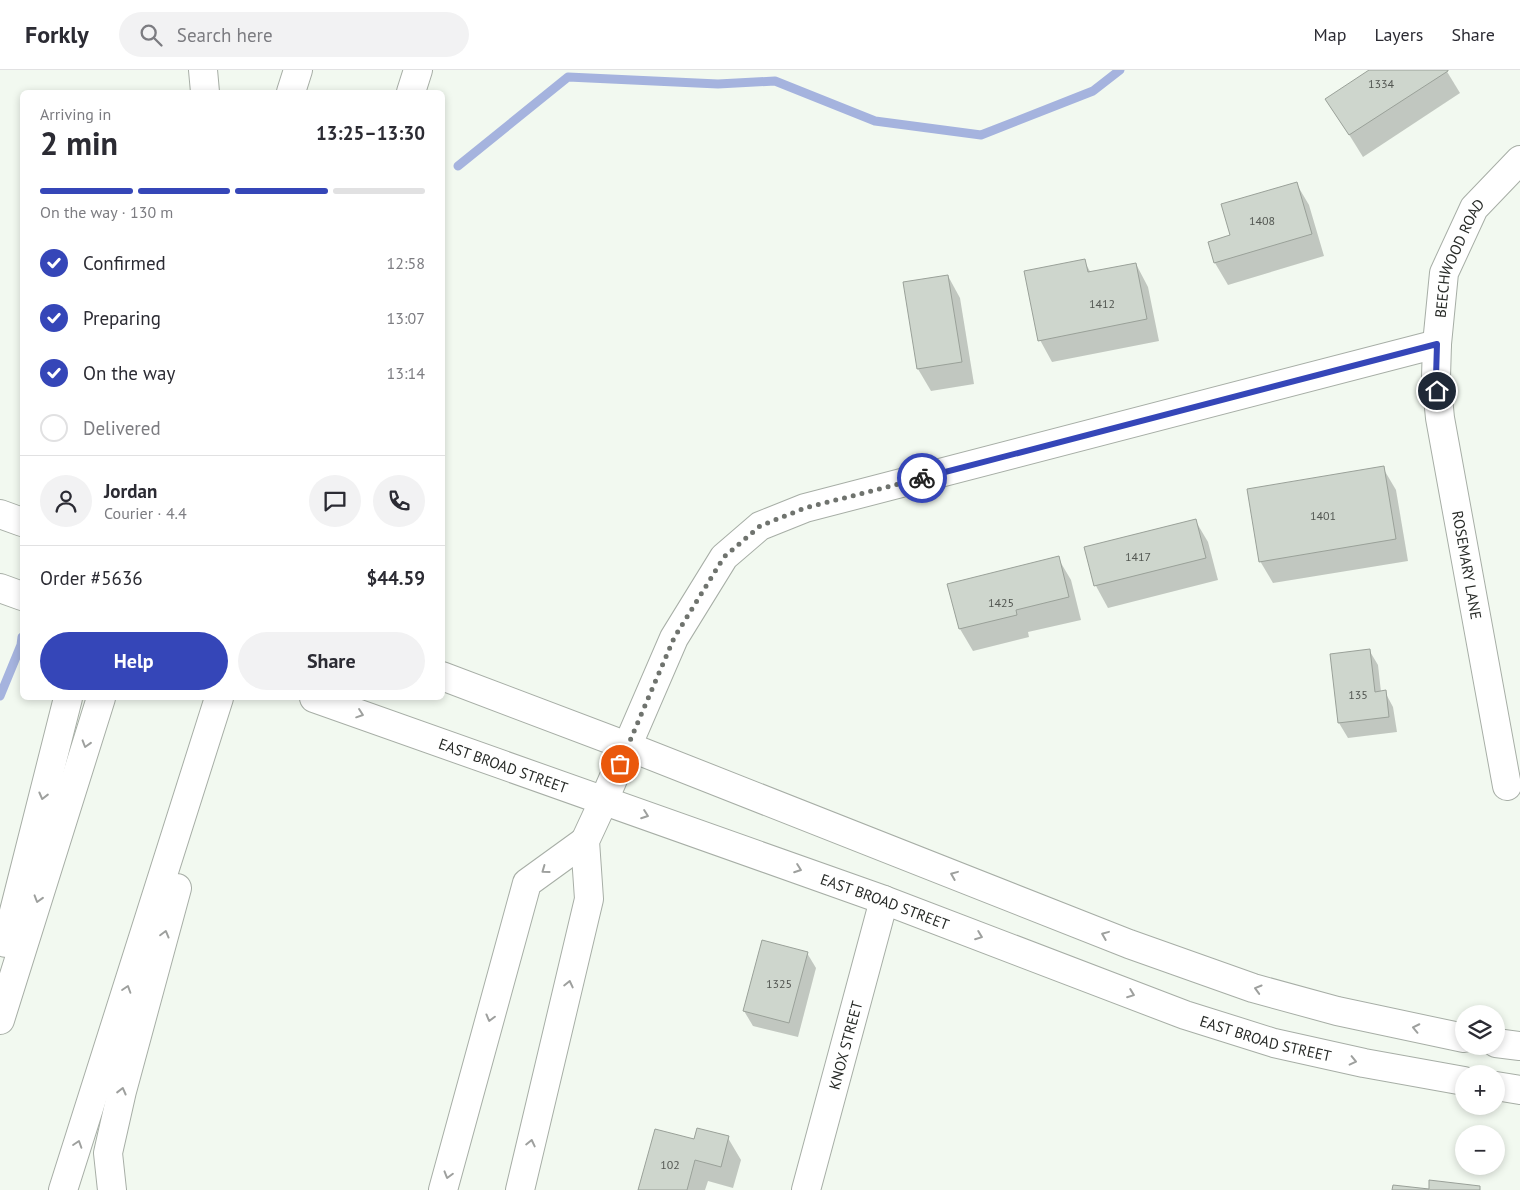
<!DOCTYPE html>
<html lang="en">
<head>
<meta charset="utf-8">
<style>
  :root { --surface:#fff; --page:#f2f2f3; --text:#2b2b33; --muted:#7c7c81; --line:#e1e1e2; --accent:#3546b8 }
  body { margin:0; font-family:"PT Sans",sans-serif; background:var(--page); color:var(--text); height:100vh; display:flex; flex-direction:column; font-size:19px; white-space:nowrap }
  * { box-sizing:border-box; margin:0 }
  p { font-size:16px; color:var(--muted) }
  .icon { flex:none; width:28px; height:28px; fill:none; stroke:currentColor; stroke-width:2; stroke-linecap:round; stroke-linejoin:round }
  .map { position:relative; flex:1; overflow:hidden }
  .panel { position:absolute; left:20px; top:20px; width:425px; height:610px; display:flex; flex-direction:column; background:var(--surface); border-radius:8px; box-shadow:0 2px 8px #0003 }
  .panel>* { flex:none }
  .controls { position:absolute; left:1455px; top:935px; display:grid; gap:10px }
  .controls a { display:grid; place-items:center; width:50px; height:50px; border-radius:50%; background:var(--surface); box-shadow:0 2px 8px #0003; font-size:25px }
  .pin { position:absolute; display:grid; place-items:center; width:42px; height:42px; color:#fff; margin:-21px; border:2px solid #fff; border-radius:50%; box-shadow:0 1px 5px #0007 }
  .courier { position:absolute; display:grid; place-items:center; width:50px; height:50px; margin:-25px; border:4px solid #3546b8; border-radius:50%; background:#fff; color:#222; box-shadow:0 1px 6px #0007 }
  .overview em { font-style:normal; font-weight:800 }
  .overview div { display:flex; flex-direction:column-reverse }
  .overview { display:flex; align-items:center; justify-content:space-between; height:85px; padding:0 20px }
  h1 { font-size:32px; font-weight:800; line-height:38px }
  .bar { display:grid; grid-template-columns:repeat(4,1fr); gap:8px 5px; align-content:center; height:60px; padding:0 20px }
  .bar i { height:6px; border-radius:4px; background:var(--line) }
  .bar .active { background:var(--accent) }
  .bar p { grid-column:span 4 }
  .line { display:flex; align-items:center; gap:12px; padding:0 20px; border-top:1px solid var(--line) }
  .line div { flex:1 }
  .round { display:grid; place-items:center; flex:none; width:52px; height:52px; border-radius:26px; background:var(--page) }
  ol { padding:0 20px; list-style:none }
  li { display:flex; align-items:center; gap:15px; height:55px }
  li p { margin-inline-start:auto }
  li .icon { padding:5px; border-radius:50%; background:var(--accent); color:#fff; stroke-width:4 }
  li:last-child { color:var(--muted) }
  li i { width:28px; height:28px; border:2px solid var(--line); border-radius:50% }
  .cta { display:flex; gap:10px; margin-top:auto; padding:10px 20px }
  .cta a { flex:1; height:58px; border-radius:30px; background:var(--accent); color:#fff; font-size:20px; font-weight:800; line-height:58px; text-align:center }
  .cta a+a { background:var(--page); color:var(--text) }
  header { display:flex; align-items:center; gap:30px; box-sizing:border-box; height:70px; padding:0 25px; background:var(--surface); border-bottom:1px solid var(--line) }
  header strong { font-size:24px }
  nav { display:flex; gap:28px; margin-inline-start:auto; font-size:18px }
  .search { width:350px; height:45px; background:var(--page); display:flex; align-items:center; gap:12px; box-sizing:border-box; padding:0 18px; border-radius:28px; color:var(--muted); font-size:19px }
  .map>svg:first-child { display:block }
  .shadow { fill:#0003 }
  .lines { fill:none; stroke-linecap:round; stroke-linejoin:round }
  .stream { stroke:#a5b3de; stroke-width:9 }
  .building { fill:#ced6cd; stroke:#9aa199 }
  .minor-casing { stroke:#a7aea6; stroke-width:30 }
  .secondary-casing { stroke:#a7aea6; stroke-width:30 }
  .motorway-casing { stroke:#a7aea6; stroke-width:30 }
  .minor { stroke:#fff; stroke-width:28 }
  .secondary { stroke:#fff; stroke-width:28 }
  .motorway { stroke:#fff; stroke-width:28 }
  .oneway { stroke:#9ea09e }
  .done { stroke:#6f736e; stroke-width:5; stroke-dasharray:0 9 }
  .route { stroke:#3546b8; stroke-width:6 }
  .labels { text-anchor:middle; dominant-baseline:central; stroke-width:4; stroke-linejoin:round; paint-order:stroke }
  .number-label { font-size:12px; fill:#525651 }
  .street-label { font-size:15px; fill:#282b28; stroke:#fff }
</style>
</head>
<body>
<header>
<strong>Forkly</strong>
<div class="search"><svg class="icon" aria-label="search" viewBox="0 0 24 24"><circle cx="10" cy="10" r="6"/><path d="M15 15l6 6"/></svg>Search here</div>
<nav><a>Map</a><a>Layers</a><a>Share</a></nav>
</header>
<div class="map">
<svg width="1520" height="1120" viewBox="0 0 1520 1120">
  <rect width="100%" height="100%" fill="#f2f9f0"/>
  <g class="shadow">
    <path d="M 1372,0 L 1446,0 L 1460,23 L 1363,87 L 1327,29 Z"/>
    <path d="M 1296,113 L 1309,135 L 1324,186 L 1228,215 L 1215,193 L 1209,173 L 1232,166 Z"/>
    <path d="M 1084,191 L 1091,203 L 1136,194 L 1148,217 L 1159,271 L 1052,292 L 1040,270 Z"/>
    <path d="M 948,206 L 960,228 L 974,314 L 931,321 L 918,299 Z"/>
    <path d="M 1383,398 L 1396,420 L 1408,491 L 1273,513 L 1260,491 Z"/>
    <path d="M 1195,450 L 1208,472 L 1218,510 L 1108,538 L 1096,516 L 1086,478 Z"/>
    <path d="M 1058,488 L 1071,510 L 1081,550 L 1028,562 L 1029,567 L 973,581 L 960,559 L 949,515 Z"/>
    <path d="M 1369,580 L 1378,595 L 1381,622 L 1385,622 L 1393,637 L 1397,662 L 1348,668 L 1339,653 L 1331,585 Z"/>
    <path d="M 807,883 L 816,898 L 798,967 L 753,956 L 744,941 Z"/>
    <path d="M 728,1068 L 741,1090 L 733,1118 L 708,1111 L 705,1120 L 639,1120 Z"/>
  </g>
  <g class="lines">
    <g class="stream">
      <path d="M 458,96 L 568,7 L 718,14 L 775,11 L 875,51 L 981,65 L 1093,21 L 1120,0"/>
      <path d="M 0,626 L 21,575 L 22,567"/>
    </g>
  </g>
  <g class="building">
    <path d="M 1369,0 L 1448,0 L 1448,1 L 1349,65 L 1325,29 Z"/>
    <path d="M 1297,112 L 1312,164 L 1214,193 L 1208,172 L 1230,165 L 1221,134 Z"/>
    <path d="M 1085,189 L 1088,202 L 1136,193 L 1147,249 L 1038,271 L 1024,201 Z"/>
    <path d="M 948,205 L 962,292 L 917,299 L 903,212 Z"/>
    <path d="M 1384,396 L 1396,469 L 1259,492 L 1247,419 Z"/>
    <path d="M 1196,449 L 1206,488 L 1094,516 L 1084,477 Z"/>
    <path d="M 1059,486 L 1069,527 L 1016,540 L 1017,545 L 959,559 L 947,514 Z"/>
    <path d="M 1370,579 L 1375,622 L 1386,620 L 1389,647 L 1338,653 L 1330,584 Z"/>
    <path d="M 762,870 L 808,882 L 789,953 L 743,941 Z"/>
    <path d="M 697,1058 L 729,1066 L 721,1097 L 695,1090 L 687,1120 L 638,1120 L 655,1059 L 694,1069 Z"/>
    <path d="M 1429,1110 L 1480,1116 L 1480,1120 L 1392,1120 L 1393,1115 L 1429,1119 Z"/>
  </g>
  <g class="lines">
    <g class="minor-casing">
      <g id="minor">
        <path id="s1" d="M 1507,716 L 1440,348 L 1436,307 L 1437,274 L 1444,203 L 1474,138 L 1520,90"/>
        <path d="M 604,730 L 674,568 L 724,487 L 760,456 L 805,438 L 1437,274"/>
        <path id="s2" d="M 806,1120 L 884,830"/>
      </g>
    </g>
    <g class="secondary-casing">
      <g id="secondary">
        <path d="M 0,444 L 22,452"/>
        <path d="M 0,518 L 22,526"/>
        <path d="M 442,606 L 627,676 L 1129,874 L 1253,918 L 1337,941 L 1464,968"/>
        <path id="s3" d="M 314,628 L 884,830 L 1185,945 L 1274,973 L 1364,993 L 1464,1011"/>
        <path d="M 1496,973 L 1520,976"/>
        <path d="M 1496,1016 L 1520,1020"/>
      </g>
    </g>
    <g class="motorway-casing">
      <g id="motorway">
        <path d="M 203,0 L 205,22"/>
        <path d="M 291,22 L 298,0"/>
        <path d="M 411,22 L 418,0"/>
        <path d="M 6,873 L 68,628"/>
        <path d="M 0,950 L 101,628"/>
        <path d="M 63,1120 L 219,628"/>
        <path d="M 112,1120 L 108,1083 L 122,1021 L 177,818"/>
        <path d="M 443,1120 L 527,813 L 585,771"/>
        <path d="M 520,1120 L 589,829 L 585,771 L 604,730"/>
      </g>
    </g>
    <use href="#minor" class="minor"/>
    <use href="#secondary" class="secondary"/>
    <use href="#motorway" class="motorway"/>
  </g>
  <defs><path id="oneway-chevron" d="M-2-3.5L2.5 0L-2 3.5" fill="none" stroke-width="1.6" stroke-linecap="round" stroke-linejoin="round" transform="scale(1.25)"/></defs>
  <g class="oneway">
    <use href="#oneway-chevron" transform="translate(360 644) rotate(19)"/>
    <use href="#oneway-chevron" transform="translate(86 674) rotate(107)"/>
    <use href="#oneway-chevron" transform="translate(43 726) rotate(104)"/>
    <use href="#oneway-chevron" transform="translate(645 745) rotate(20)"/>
    <use href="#oneway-chevron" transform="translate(798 799) rotate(20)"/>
    <use href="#oneway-chevron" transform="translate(545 800) rotate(144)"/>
    <use href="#oneway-chevron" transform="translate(954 805) rotate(-158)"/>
    <use href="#oneway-chevron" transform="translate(38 829) rotate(107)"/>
    <use href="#oneway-chevron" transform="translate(165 864) rotate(-75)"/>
    <use href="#oneway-chevron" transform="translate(1105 865) rotate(-158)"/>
    <use href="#oneway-chevron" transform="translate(979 866) rotate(21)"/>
    <use href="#oneway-chevron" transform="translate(569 914) rotate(-77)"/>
    <use href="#oneway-chevron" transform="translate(127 919) rotate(-72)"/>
    <use href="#oneway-chevron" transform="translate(1258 919) rotate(-164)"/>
    <use href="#oneway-chevron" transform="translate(1131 924) rotate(21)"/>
    <use href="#oneway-chevron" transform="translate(490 948) rotate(105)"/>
    <use href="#oneway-chevron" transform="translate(1416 958) rotate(-168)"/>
    <use href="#oneway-chevron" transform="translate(1353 991) rotate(13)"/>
    <use href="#oneway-chevron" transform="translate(122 1021) rotate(-76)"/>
    <use href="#oneway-chevron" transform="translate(531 1073) rotate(-77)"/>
    <use href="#oneway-chevron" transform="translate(78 1074) rotate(-72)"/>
    <use href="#oneway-chevron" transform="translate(448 1105) rotate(106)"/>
  </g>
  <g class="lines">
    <path class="done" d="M 620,694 L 674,568 L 724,487 L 760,456 L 805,438 L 922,408"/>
    <path class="route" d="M 922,408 L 1437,274 L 1436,307 L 1437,321"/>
  </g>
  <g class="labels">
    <g class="number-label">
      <text x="1381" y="13">1334</text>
      <text x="1262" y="150">1408</text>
      <text x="1102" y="233">1412</text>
      <text x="1323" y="445">1401</text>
      <text x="1138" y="486">1417</text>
      <text x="1001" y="532">1425</text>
      <text x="1358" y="624">135</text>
      <text x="779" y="913">1325</text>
      <text x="670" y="1094">102</text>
    </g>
    <g class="street-label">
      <text stroke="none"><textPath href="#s1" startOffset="538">BEECHWOOD ROAD</textPath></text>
      <text transform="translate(1467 495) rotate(80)">ROSEMARY LANE</text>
      <text stroke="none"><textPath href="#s3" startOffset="201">EAST BROAD STREET</textPath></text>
      <text stroke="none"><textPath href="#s3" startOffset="606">EAST BROAD STREET</textPath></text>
      <text stroke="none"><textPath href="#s3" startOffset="1011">EAST BROAD STREET</textPath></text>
      <text stroke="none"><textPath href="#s2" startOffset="150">KNOX STREET</textPath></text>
    </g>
  </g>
</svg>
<div class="controls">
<a><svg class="icon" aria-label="layers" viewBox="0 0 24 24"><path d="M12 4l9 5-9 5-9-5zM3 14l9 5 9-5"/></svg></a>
<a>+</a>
<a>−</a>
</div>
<div class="pin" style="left:620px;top:694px;background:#ea580c"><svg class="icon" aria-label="bag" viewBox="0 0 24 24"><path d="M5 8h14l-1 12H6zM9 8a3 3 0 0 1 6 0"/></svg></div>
<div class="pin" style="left:1437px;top:321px;background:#1f2937"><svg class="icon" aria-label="home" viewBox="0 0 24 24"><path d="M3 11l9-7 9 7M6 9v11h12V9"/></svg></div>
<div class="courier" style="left:922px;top:408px"><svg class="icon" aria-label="bike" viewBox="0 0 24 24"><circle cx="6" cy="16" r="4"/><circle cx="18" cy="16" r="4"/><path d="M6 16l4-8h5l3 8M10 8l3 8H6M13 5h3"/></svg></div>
<section class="panel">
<div class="overview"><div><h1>2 min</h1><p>Arriving in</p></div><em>13:25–13:30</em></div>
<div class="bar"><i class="active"></i><i class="active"></i><i class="active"></i><i></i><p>On the way · 130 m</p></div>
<ol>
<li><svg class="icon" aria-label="check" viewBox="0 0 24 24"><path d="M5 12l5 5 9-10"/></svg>Confirmed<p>12:58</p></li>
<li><svg class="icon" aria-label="check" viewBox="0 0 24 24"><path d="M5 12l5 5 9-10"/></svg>Preparing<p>13:07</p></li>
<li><svg class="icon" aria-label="check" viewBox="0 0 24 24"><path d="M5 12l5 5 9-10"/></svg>On the way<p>13:14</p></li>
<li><i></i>Delivered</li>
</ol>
<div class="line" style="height:90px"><a class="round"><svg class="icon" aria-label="person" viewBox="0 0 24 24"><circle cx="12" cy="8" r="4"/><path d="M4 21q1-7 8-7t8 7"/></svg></a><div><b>Jordan</b><p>Courier · 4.4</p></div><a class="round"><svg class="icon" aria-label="chat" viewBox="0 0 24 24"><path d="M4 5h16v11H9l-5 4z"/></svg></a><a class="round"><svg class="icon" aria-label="phone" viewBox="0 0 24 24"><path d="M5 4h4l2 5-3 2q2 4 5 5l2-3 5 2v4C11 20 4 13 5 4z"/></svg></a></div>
<div class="line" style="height:65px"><div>Order #5636</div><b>$44.59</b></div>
<div class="cta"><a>Help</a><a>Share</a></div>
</section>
</div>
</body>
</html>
